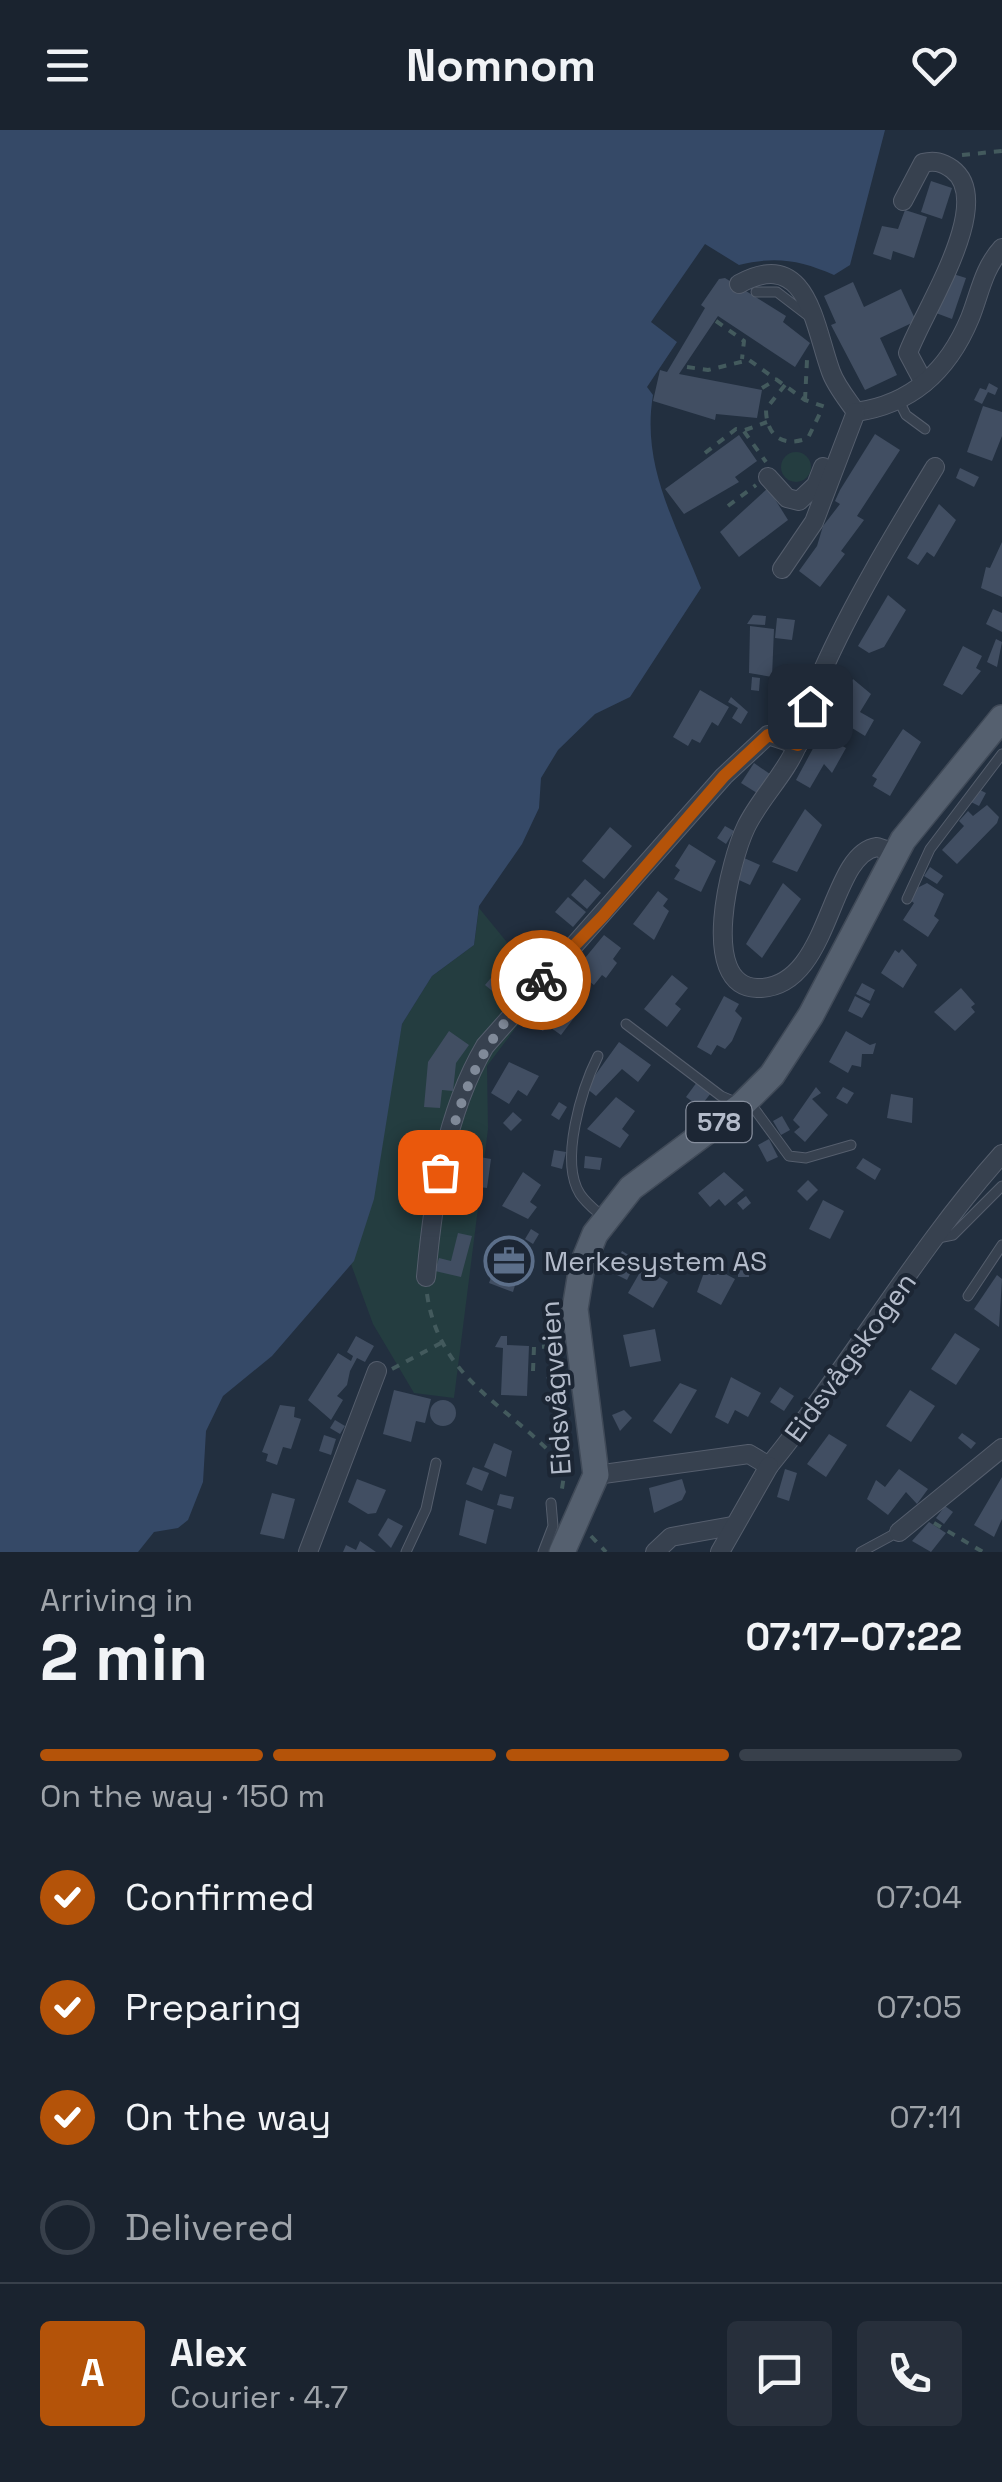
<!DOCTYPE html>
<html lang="en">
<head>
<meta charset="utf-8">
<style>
  :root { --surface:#1a232f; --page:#272f3b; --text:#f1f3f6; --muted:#9fa4aa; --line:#38404b; --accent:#b45309 }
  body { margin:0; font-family:"Space Grotesk",sans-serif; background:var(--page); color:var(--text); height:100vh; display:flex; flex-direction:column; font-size:38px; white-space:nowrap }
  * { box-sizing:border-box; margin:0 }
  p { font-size:32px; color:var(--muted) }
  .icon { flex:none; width:55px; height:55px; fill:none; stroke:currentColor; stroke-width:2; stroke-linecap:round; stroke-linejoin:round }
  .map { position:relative; height:1422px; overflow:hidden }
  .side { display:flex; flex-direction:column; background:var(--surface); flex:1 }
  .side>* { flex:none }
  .pin { position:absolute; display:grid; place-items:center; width:85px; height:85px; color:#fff; margin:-42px; border-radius:20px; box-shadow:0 5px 15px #0006 }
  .courier { position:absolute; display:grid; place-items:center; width:100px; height:100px; margin:-50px; border:8px solid #b45309; border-radius:50%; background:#fff; color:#222; box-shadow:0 2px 12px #0007 }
  .overview em { font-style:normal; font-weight:700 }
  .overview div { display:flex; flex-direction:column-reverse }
  .overview { display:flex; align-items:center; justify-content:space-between; height:170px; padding:0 40px }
  h1 { font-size:65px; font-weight:700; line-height:75px }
  .bar { display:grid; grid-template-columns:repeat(4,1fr); gap:15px 10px; align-content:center; height:120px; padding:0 40px }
  .bar i { height:12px; border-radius:8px; background:var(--line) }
  .bar .active { background:var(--accent) }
  .bar p { grid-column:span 4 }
  .line { display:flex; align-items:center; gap:25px; padding:0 40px; border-top:2px solid var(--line) }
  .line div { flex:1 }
  .round { display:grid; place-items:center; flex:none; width:105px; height:105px; border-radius:10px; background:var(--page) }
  ol { padding:0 40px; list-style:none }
  li { display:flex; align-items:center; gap:30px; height:110px }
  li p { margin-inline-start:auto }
  li .icon { padding:10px; border-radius:50%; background:var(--accent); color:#fff; stroke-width:4 }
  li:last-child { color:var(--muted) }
  li i { width:55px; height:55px; border:5px solid var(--line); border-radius:50% }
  header { display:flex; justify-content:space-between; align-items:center; height:130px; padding:0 40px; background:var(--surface); font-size:45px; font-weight:700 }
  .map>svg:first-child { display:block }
  .green { fill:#243d40 }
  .water { fill:#354967 }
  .building { fill:#414e62 }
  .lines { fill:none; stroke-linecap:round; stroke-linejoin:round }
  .lane-casing { stroke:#555e6d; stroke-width:11 }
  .street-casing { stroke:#555e6d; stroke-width:20 }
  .primary-casing { stroke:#404a58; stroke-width:28 }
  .path { stroke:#435a5d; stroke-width:4; stroke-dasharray:8 8; stroke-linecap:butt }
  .lane { stroke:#37414f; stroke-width:9 }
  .street { stroke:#37414f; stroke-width:18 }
  .primary { stroke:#55606f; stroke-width:25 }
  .done { stroke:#808a99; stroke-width:10; stroke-dasharray:0 18 }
  .route { stroke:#b45309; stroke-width:12 }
  .labels { text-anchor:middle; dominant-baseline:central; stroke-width:8; stroke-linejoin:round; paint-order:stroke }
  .shield { fill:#1c2634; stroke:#868e9d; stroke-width:2.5 }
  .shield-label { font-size:25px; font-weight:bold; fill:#b3bbca }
  .poi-label { font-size:28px; fill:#b3bbca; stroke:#1c2634; text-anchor:start }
  .street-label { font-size:28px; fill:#b3bbca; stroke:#1c2634 }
</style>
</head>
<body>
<header><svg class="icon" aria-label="menu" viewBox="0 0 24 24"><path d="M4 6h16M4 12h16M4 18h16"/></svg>Nomnom<svg class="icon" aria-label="heart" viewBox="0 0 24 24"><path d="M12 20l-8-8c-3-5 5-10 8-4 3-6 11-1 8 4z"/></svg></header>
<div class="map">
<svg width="1002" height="1422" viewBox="0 0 1002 1422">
  <rect width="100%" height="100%" fill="#222f3f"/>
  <g class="green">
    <circle cx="796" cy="337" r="15"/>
    <path d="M 479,778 L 545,859 L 487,936 L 488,999 L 454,1268 L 414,1263 L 373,1194 L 351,1134 L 402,894 L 432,846 L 474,815 Z"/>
  </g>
  <path class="water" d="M 0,0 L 885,0 L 850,135 L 834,145 C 800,130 775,126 739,135 L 705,114 L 651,192 L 677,212 L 647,257 L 653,265 C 641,336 676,394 701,458 L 630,567 L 595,584 L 558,620 L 541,648 L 539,678 L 522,714 L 479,776 L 474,815 L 432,846 L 402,894 L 374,1069 L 354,1131 L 272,1226 L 223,1266 L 206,1301 L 203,1352 L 188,1390 L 178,1398 L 154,1402 L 138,1422 L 0,1422 Z"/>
  <g class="building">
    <path d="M 931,51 L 952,58 L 942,89 L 921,82 Z"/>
    <path d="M 905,80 L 927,87 L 914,128 L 893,121 L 891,130 L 873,124 L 882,96 L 898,99 Z"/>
    <path d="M 950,143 L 966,148 L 952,189 L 936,183 Z"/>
    <path d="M 725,148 L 786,186 L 783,192 L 810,213 L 795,237 L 718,186 L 679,244 L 762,260 L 757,288 L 716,284 L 715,290 L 653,271 L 660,240 L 667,242 L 705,178 L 701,175 L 719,149 Z"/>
    <path d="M 853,152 L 864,177 L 901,159 L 916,191 L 880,208 L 897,245 L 865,260 L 831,195 L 836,193 L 824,166 Z"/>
    <path d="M 989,253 L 998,258 L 995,265 L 988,262 L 982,274 L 974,270 L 980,258 L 986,260 Z"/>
    <path d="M 983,276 L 1002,282 L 1002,306 L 992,331 L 967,322 Z"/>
    <path d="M 875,304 L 900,320 L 857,386 L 864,390 L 841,421 L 845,424 L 820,457 L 799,441 L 817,416 L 823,396 L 840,374 L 835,371 L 840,360 Z"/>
    <path d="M 739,305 L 757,331 L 735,347 L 739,352 L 684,384 L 665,359 Z"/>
    <path d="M 960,338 L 979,347 L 974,357 L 956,348 Z"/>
    <path d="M 768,358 L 788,390 L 739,427 L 720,402 Z"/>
    <path d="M 939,374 L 956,390 L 934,427 L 927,422 L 918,435 L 907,428 Z"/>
    <path d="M 1002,412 L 1002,467 L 981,458 L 986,437 L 990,438 Z"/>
    <path d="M 888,465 L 906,480 L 884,517 L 869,523 L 858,516 Z"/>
    <path d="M 993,479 L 1002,483 L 1002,502 L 986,494 Z"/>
    <path d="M 753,485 L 766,486 L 765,495 L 747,494 Z"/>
    <path d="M 777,488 L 795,490 L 792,510 L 775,508 Z"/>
    <path d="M 750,496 L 774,499 L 772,547 L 749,543 Z"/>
    <path d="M 996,509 L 1002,512 L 997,537 L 987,532 Z"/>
    <path d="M 963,516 L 982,526 L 976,538 L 981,541 L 962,565 L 943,555 Z"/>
    <path d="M 752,547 L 760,548 L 759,561 L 751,560 Z"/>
    <path d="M 853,549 L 871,564 L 860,582 L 874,590 L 865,606 L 852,598 L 845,611 L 838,607 L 836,611 L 822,603 Z"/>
    <path d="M 700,560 L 729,577 L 718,596 L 712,592 L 700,613 L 692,609 L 688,616 L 673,607 Z"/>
    <path d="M 731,567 L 748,582 L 741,594 L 732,588 L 738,578 L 728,572 Z"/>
    <path d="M 903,599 L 921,612 L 890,666 L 873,656 L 877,649 L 872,646 Z"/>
    <path d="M 826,607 L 846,618 L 832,643 L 824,634 L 810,658 L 796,650 L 817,611 L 822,614 Z"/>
    <path d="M 754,633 L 770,644 L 757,663 L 741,653 Z"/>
    <path d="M 978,659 L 986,663 L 979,676 L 971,672 Z"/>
    <path d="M 987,675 L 999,687 L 997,693 L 957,734 L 942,720 L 964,696 L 959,691 L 968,681 L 973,686 Z"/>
    <path d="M 805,679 L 822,695 L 797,742 L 772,732 Z"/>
    <path d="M 725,696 L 734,701 L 726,714 L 717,708 Z"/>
    <path d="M 610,697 L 632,716 L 604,749 L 582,731 Z"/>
    <path d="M 689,714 L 716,731 L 701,762 L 674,749 L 680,740 L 675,736 Z"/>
    <path d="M 744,728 L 760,735 L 750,755 L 739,750 Z"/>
    <path d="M 930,737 L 943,746 L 937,754 L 924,746 Z"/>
    <path d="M 585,749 L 601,763 L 587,779 L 571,765 Z"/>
    <path d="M 783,753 L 801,769 L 762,828 L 746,814 Z"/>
    <path d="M 927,753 L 944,764 L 934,786 L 939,790 L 928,807 L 903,790 L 914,773 L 910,770 L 915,759 Z"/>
    <path d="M 658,761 L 668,769 L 663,776 L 669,781 L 654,810 L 633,794 Z"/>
    <path d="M 568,767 L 586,782 L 573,797 L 555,782 Z"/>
    <path d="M 604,805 L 621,818 L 613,829 L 617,833 L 606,848 L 602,845 L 594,855 L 590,852 L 586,857 L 571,845 Z"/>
    <path d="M 521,813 L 539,829 L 502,869 L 485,855 Z"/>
    <path d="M 902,819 L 917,835 L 903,858 L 881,843 L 895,820 L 899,823 Z"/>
    <path d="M 672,845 L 688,858 L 675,874 L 681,879 L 667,897 L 644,879 Z"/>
    <path d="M 563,846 L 578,858 L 570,869 L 554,857 Z"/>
    <path d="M 862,853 L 875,860 L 870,871 L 856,864 Z"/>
    <path d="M 961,858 L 975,874 L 971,877 L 975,882 L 955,901 L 934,882 Z"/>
    <path d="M 559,866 L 580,880 L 561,905 L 547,895 L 543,901 L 524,887 L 535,871 L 542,876 L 547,868 L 552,871 Z"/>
    <path d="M 724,866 L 739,874 L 735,881 L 742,888 L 732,911 L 725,919 L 717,915 L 711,925 L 697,917 Z"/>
    <path d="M 855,866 L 870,874 L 862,888 L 848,881 Z"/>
    <path d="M 449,901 L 469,915 L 456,933 L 453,961 L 442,960 L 440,978 L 424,977 L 428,932 Z"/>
    <path d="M 846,901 L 870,915 L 876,913 L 873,924 L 862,924 L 861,937 L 852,935 L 848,943 L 829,932 Z"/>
    <path d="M 619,912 L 651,935 L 638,952 L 622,939 L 596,966 L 586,958 Z"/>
    <path d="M 509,932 L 539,946 L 527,966 L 518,960 L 509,974 L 491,963 Z"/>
    <path d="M 697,952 L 711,963 L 700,977 L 686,967 Z"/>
    <path d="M 816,957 L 821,963 L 812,969 L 828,985 L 805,1012 L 794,1002 L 800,997 L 793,990 Z"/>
    <path d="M 843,957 L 854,963 L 847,974 L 836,968 Z"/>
    <path d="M 891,964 L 913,968 L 912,993 L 887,988 Z"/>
    <path d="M 616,967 L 635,981 L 622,999 L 629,1005 L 620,1018 L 587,999 Z"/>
    <path d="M 559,972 L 567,977 L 559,990 L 551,985 Z"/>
    <path d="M 513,982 L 522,990 L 511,1001 L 503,993 Z"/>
    <path d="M 782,986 L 790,1000 L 781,1005 L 773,991 Z"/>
    <path d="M 769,1009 L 778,1027 L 767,1032 L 758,1015 Z"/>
    <path d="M 554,1020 L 566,1022 L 562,1039 L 551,1036 Z"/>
    <path d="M 468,1025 L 491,1029 L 487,1058 L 479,1057 L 477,1072 L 467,1071 L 466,1079 L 448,1077 L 457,1042 L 465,1043 Z"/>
    <path d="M 585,1026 L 602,1028 L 600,1040 L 584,1038 Z"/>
    <path d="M 863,1028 L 881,1039 L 875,1050 L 856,1038 Z"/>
    <path d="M 523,1042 L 541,1055 L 530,1072 L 537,1077 L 528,1089 L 502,1076 Z"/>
    <path d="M 724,1042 L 744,1060 L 725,1076 L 719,1069 L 710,1077 L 698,1063 Z"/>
    <path d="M 808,1050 L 818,1060 L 807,1071 L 797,1061 Z"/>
    <path d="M 746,1066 L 751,1073 L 743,1080 L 737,1073 Z"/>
    <path d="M 823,1070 L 844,1081 L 830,1109 L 809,1099 Z"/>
    <path d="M 531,1099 L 539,1104 L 533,1114 L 525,1109 Z"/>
    <path d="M 458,1103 L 472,1106 L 461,1147 L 435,1141 L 439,1128 L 451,1131 Z"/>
    <path d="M 501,1120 L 523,1128 L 513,1162 L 489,1153 Z"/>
    <path d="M 622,1121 L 637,1130 L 627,1150 L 611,1142 Z"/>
    <path d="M 707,1134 L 735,1149 L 721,1175 L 697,1162 Z"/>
    <path d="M 748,1135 L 749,1147 L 738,1147 L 738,1136 Z"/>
    <path d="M 643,1137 L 668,1152 L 653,1178 L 628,1163 Z"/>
    <path d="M 997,1145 L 1002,1149 L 999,1197 L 974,1179 Z"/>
    <path d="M 655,1199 L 661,1231 L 630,1237 L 623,1205 Z"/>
    <path d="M 955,1203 L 980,1219 L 956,1255 L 931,1239 Z"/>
    <path d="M 356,1206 L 374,1216 L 365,1232 L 357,1228 L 350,1241 L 347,1255 L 337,1266 L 343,1270 L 331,1290 L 308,1270 L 338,1223 L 351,1231 L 353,1226 L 347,1222 Z"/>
    <path d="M 501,1206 L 507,1206 L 507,1215 L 529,1216 L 527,1266 L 501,1265 L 503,1218 L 495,1217 Z"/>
    <path d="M 546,1247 L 553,1248 L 567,1267 L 556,1267 Z"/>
    <path d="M 731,1247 L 761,1263 L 748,1287 L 735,1280 L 728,1294 L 715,1287 Z"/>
    <path d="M 680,1253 L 697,1260 L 671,1304 L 653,1291 Z"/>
    <path d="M 780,1257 L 794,1266 L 784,1281 L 770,1272 Z"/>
    <path d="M 394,1260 L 431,1269 L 425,1293 L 416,1291 L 411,1312 L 383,1304 Z"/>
    <path d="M 910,1260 L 935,1276 L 911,1312 L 886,1296 Z"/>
    <circle cx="443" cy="1283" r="13"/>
    <path d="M 280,1275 L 295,1277 L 294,1287 L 301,1289 L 291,1319 L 283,1317 L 277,1335 L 266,1331 L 268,1324 L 262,1322 Z"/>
    <path d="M 624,1280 L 632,1288 L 620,1301 L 612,1285 Z"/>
    <path d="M 335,1290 L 345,1296 L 340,1304 L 330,1298 Z"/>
    <path d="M 962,1303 L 976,1313 L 971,1319 L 958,1308 Z"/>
    <path d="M 829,1304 L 847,1315 L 826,1347 L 807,1334 Z"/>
    <path d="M 324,1305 L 336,1309 L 331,1325 L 319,1321 Z"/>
    <path d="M 494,1313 L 512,1321 L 506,1347 L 484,1337 Z"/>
    <path d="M 473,1337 L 489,1343 L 482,1361 L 466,1354 Z"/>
    <path d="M 785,1339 L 797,1343 L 789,1371 L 777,1367 Z"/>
    <path d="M 899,1339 L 928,1359 L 917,1374 L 906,1362 L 888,1385 L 867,1369 L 876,1350 L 885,1357 Z"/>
    <path d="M 1002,1347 L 1002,1389 L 994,1407 L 974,1395 Z"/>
    <path d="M 357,1349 L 386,1360 L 376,1383 L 368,1384 L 348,1372 Z"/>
    <path d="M 682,1349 L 686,1362 L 682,1370 L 654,1383 L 649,1358 Z"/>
    <path d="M 272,1363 L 295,1369 L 284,1409 L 260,1404 Z"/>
    <path d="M 500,1364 L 514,1367 L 511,1379 L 497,1375 Z"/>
    <path d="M 466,1370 L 494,1380 L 486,1414 L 459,1405 Z"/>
    <path d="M 945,1376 L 953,1382 L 944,1394 L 936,1388 Z"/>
    <path d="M 388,1388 L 403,1396 L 391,1418 L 378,1405 Z"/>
    <path d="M 929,1392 L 946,1403 L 931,1422 L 912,1411 Z"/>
    <path d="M 360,1411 L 376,1422 L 343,1422 L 346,1415 L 356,1420 Z"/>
  </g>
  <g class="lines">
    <g class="lane-casing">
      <g id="lane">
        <path d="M 756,162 L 777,162 L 811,188"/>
        <path d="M 899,271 L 906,285 L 925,299"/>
        <path d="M 907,769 L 930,719 L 1002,624"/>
        <path d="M 626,894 L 721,966 L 756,981 L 789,1026 L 806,1028 L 851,1015"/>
        <path d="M 598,926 C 582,958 559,1031 580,1064 C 586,1073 595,1080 603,1087"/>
        <path d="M 938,1108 L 953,1105 L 1002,1056"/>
        <path d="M 968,1166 L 1002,1115"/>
        <path d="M 406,1422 L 426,1379 L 436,1333"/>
        <path d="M 543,1422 L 553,1396 L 551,1373"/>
        <path d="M 861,1422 L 898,1402"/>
      </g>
    </g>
    <g class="street-casing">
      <g id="street">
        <path d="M 903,71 L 923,33 C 934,30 942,32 952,39 C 997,72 922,183 908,223 L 924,253"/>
        <path d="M 739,154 C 808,116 814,196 831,242 C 836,256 847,269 856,282 C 912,274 948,241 970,188 C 980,163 983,139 1002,118"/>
        <path d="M 768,347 L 787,368 L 799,371 L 816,355 L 823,337"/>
        <path d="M 782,439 L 814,392 L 856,282"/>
        <path d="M 895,723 L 877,717 C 828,724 831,860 757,858 C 697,856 731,728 746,697 C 760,668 785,645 798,614 C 808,591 812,566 822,542 C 853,472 895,403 935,337"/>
        <path d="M 426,1147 C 433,1069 445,984 485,916 L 724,646 L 768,605 L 798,615"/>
        <path d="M 596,1345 L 749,1324 L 769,1336 C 851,1235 916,1120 1002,1024"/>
        <path d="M 899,1402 L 1002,1318"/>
        <path d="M 308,1422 L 377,1241"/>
        <path d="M 655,1422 L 671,1407 L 732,1396"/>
        <path d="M 720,1422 L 769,1336"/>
      </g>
    </g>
    <g class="primary-casing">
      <path id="primary" d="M 562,1422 L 596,1345 L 575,1179 L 582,1136 L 595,1104 L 631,1058 L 742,975 L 772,945 L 811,885 L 903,710 L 1002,588"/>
    </g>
    <g class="path">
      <path d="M 962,25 L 1002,21"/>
      <path d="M 716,191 L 744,211 L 742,229"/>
      <path d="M 687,237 L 708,240 L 749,230 L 805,270 L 831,279"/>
      <path d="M 785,255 L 766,279 C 766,306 783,318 808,308 L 822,279"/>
      <path d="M 762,258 L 777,249"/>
      <path d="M 805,270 L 807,230"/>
      <path d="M 745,300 L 767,292"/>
      <path d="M 705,323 L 736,299 L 743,300 L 766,332"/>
      <path d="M 728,376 L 756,355"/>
      <path d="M 427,1164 C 440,1254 515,1277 565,1339 L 561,1365"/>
      <path d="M 392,1239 L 441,1213"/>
      <path d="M 533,1241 L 534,1217 L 560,1216"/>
      <path d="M 934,1393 L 983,1422"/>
      <path d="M 591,1406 L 606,1422"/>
    </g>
    <use href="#lane" class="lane"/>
    <use href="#street" class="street"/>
    <use href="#primary" class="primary"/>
  </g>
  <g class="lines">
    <path class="done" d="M 440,1042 C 467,950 475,922 541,850"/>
    <path class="route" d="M 541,850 L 603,786 L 724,646 L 768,605 L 798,615 L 810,576"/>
  </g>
  <defs>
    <g id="office-ring" transform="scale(2.5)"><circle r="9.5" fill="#1c2634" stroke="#5c6f8a" stroke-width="1.5"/><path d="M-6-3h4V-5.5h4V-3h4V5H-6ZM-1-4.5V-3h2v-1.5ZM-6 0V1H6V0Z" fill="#5c6f8a"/></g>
  </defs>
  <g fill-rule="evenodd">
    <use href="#office-ring" x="509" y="1131"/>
  </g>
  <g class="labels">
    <rect class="shield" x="686.5" y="972" width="65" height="40" rx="8"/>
    <g class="shield-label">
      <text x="719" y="992">578</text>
    </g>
    <g class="poi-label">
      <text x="544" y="1131">Merkesystem AS</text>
    </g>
    <g class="street-label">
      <text transform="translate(850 1227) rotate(-54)">Eidsvågskogen</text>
      <text transform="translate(555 1258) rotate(-94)">Eidsvågveien</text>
    </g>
  </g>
</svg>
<div class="pin" style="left:440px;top:1042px;background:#ea580c"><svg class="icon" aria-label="bag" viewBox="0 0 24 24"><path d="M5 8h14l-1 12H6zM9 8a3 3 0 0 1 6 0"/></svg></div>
<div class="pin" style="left:810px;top:576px;background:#1f2937"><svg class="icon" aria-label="home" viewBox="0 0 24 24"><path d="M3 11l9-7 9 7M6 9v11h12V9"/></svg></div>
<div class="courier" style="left:541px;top:850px"><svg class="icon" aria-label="bike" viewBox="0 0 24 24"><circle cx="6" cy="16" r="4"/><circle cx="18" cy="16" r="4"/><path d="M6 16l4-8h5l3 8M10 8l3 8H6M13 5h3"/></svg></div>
</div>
<section class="side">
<div class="overview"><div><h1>2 min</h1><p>Arriving in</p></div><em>07:17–07:22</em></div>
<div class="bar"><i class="active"></i><i class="active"></i><i class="active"></i><i></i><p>On the way · 150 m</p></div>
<ol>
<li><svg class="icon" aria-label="check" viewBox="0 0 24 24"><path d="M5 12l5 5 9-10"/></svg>Confirmed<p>07:04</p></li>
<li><svg class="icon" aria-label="check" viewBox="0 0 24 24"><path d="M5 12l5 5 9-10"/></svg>Preparing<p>07:05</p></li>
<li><svg class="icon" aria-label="check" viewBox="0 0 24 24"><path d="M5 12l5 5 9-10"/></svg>On the way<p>07:11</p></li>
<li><i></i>Delivered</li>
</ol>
<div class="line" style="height:180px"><b class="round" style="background:var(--accent);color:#fff">A</b><div><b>Alex</b><p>Courier · 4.7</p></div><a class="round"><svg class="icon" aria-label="chat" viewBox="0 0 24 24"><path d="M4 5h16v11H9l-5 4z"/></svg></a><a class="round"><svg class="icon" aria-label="phone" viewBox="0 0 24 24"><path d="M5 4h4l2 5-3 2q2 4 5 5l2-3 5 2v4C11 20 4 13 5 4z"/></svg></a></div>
</section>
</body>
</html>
